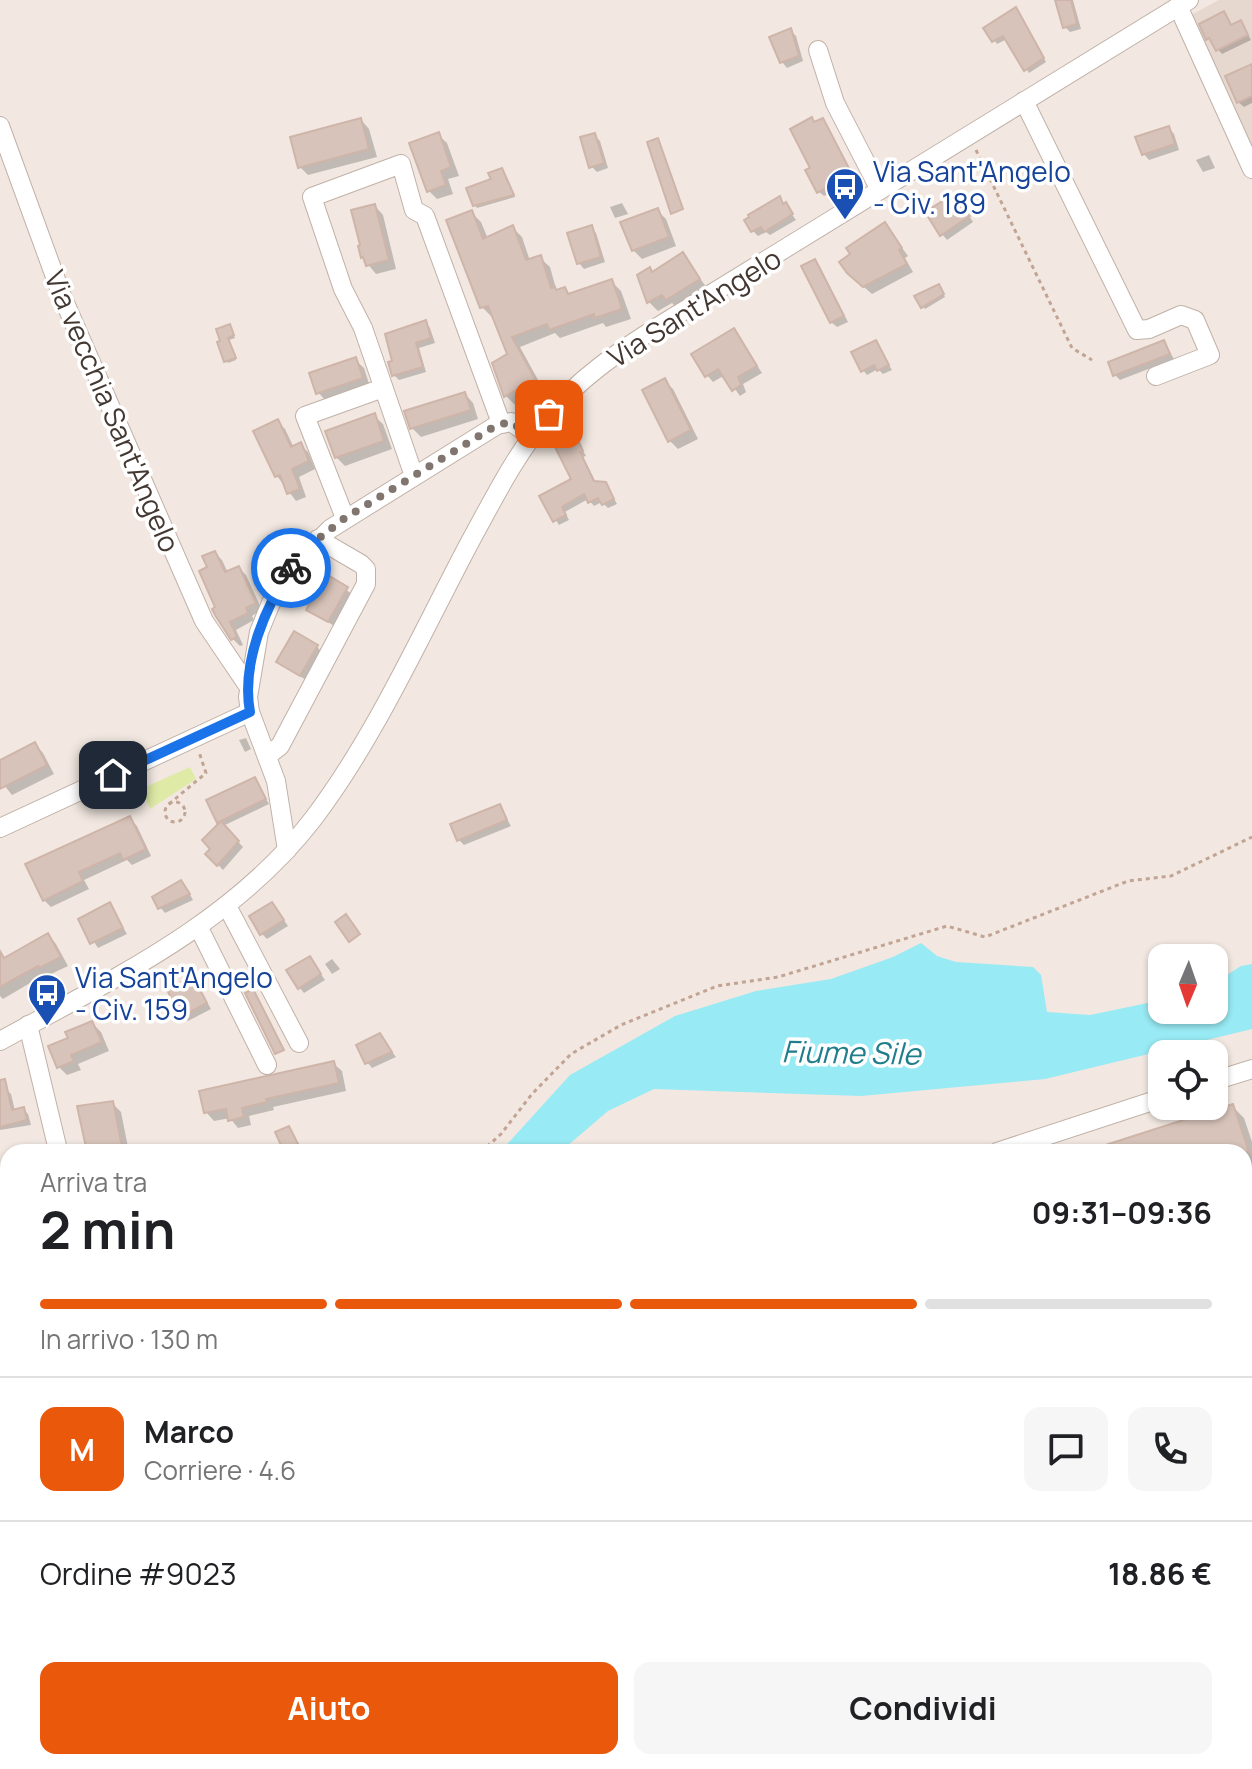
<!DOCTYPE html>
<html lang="it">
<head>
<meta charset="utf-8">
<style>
  :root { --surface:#fff; --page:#f6f6f6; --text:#202124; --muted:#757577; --line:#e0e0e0; --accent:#ea580c }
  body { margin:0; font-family:Manrope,sans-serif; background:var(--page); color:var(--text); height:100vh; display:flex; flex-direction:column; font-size:30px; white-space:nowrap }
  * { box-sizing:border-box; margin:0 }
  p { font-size:26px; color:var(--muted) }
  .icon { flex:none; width:44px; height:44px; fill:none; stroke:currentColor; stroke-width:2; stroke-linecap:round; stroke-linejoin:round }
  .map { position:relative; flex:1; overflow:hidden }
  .details { position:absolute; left:0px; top:1144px; width:1252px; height:626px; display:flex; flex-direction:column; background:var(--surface); border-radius:24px 24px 0 0; box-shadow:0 2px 6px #0004 }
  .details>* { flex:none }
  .needle { width:52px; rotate:182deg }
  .buttons { position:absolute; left:1148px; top:944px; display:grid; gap:16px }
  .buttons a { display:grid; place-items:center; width:80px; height:80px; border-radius:16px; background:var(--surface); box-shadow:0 2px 6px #0004; font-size:40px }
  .pin { position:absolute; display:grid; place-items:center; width:68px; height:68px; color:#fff; margin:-34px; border-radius:16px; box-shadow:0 4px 12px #0006 }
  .courier { position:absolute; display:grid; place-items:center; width:80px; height:80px; margin:-40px; border:6px solid #1a73e8; border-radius:50%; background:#fff; color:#222; box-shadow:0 2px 10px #0007 }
  .summary em { font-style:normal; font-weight:700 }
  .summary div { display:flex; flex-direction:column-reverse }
  .summary { display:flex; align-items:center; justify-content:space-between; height:136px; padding:0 40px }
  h1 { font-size:52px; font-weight:700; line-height:60px }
  .bar { display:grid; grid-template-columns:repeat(4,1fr); gap:12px 8px; align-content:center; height:96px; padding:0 40px }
  .bar i { height:10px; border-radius:6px; background:var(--line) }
  .bar .selected { background:var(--accent) }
  .bar p { grid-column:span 4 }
  .line { display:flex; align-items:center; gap:20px; padding:0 40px; border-top:2px solid var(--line) }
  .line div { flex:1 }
  .round { display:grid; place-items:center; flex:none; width:84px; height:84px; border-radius:16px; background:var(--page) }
  .primary-button { display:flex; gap:16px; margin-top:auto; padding:16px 40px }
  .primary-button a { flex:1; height:92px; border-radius:16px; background:var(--accent); color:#fff; font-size:32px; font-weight:700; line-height:92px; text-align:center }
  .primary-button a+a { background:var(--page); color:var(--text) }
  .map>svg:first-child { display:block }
  .residential { fill:#e6d8cf }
  .green { fill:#dfeaa7 }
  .water { fill:#98eaf4 }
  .shadow { fill:#0003 }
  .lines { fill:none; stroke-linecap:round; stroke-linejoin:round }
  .taxiway { stroke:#c2beba; stroke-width:42 }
  .runway { stroke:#c2beba; stroke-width:104 }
  .building { fill:#d7c3b9; stroke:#cfb5a9; stroke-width:2 }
  .minor-casing { stroke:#c1b1a7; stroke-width:20 }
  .path { stroke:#c1a494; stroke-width:3; stroke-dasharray:4 4; stroke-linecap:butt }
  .minor { stroke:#fff; stroke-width:18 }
  .done { stroke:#81766f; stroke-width:8; stroke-dasharray:0 14.4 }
  .route { stroke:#1a73e8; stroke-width:10 }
  .labels { text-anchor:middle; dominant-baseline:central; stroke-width:7; stroke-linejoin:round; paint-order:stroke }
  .transit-label { font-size:28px; fill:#164399; stroke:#fff; text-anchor:start }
  .street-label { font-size:28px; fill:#443832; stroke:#fff }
  .water-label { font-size:30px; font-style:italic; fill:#207e8c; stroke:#fff }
</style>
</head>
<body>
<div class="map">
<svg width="1252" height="1769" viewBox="0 0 1252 1769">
  <rect width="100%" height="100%" fill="#f2e8e1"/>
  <path class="residential" d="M 1219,0 L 1252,0 L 1252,155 L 1191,15 Z"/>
  <g class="green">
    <path d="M 190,767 L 196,779 L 150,809 L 141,789 Z"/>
    <path d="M 1252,1353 L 1252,1614 L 1244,1616 L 1244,1356 Z"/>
    <path d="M 8,1651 L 8,1762 L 814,1762 L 793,1769 L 0,1769 L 0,1656 Z"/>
  </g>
  <path class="water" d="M 921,943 L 937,956 L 956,962 L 1033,967 L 1041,975 L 1047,1012 L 1090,1015 L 1162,1000 L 1162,1010 L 1214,1010 L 1214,983 L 1241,966 L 1252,964 L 1252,1029 L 1045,1079 L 861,1096 L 654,1089 L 608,1111 L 560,1152 L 500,1152 L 570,1075 L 675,1016 L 756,991 L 831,979 L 893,957 Z"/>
  <g class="shadow">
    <path d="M 1057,0 L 1073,0 L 1081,29 L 1070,32 L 1065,27 Z"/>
    <path d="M 1019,13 L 1046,62 L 1029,73 L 1007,39 L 997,44 L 986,28 Z"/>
    <path d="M 1224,14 L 1232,26 L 1241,22 L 1251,40 L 1222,54 L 1208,38 Z"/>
    <path d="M 790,30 L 796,36 L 803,61 L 787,68 L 782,62 Z"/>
    <path d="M 1252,70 L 1252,103 L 1244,107 L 1238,102 Z"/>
    <path d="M 361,120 L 369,129 L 377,157 L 308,175 L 300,167 Z"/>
    <path d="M 822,120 L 856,179 L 824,196 L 818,191 L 813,169 L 815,124 Z"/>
    <path d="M 1169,128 L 1174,134 L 1179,150 L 1149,160 L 1144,154 Z"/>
    <path d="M 438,135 L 447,143 L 459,176 L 448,179 L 453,194 L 437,199 L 429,191 Z"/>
    <path d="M 594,135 L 600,141 L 608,168 L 597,172 L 591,166 Z"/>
    <path d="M 1209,155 L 1215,168 L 1203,172 L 1196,160 Z"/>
    <path d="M 502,170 L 515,197 L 477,208 L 475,205 Z"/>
    <path d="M 780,198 L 796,220 L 770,235 L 766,232 L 758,236 L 753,231 Z"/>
    <path d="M 960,201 L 973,222 L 947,240 L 942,234 Z"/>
    <path d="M 622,203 L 628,214 L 615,218 L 610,207 Z"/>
    <path d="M 375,206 L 383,215 L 396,269 L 376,274 L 362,257 Z"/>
    <path d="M 657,210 L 666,219 L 676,246 L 642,259 L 633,250 Z"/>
    <path d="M 472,213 L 481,222 L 488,239 L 512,227 L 522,237 L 530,261 L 540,258 L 550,267 L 557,292 L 565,289 L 571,295 L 611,281 L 621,291 L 631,319 L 606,327 L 603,323 L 560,338 L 555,333 L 520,347 L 543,389 L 516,406 L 506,396 L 494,364 L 509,355 L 494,316 L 492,317 L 482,307 Z"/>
    <path d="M 885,225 L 908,256 L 905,258 L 913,272 L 872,294 L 857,281 Z"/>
    <path d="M 591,228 L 596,233 L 605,262 L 584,269 L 579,263 Z"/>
    <path d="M 683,255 L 707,288 L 676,307 L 672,303 L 658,311 L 649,302 L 640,276 L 653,274 Z"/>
    <path d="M 814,262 L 820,267 L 848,322 L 837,327 L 831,322 Z"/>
    <path d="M 941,289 L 945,297 L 925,309 L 917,297 Z"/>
    <path d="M 426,323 L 430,328 L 435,343 L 419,348 L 426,372 L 399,380 L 394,375 Z"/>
    <path d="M 230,326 L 235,338 L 229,340 L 236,360 L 228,363 L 220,343 Z"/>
    <path d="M 734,330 L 762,373 L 743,384 L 746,392 L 740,396 L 725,375 L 713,382 L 707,375 Z"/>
    <path d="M 875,342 L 892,370 L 883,374 L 878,369 L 867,375 L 863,370 Z"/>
    <path d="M 1164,342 L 1174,359 L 1120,380 L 1115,375 Z"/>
    <path d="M 355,360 L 364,368 L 370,387 L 326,401 L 318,392 Z"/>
    <path d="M 664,381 L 673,389 L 698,439 L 678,449 L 670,441 Z"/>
    <path d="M 465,394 L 473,403 L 478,419 L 421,437 L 412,428 Z"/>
    <path d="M 374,416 L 383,424 L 392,449 L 345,466 L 336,457 Z"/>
    <path d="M 278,422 L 285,429 L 294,448 L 300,445 L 308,452 L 315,469 L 299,477 L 306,497 L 296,501 L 277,476 Z"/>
    <path d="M 576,439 L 586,456 L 583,457 L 596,483 L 605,483 L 617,504 L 608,508 L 602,502 L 594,506 L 588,499 L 565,512 L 569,520 L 559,525 L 542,497 L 573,480 Z"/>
    <path d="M 215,553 L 222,560 L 228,573 L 239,568 L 246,575 L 262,610 L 252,616 L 254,620 L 236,630 L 243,645 L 240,646 L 233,639 L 218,608 L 210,568 Z"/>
    <path d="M 327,577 L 352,594 L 334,626 L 309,609 Z"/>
    <path d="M 317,647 L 322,652 L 306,680 L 278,662 Z"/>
    <path d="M 246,738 L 251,749 L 245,752 L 239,740 Z"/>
    <path d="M 35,744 L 43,753 L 54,774 L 12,795 L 0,780 L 0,762 Z"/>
    <path d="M 255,780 L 269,804 L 223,826 L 243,847 L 223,870 L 208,854 L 213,849 L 221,824 L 219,822 Z"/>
    <path d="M 499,806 L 511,826 L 464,845 L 459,840 Z"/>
    <path d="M 130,819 L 137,826 L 151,856 L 132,865 L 127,860 L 84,880 L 89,889 L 51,907 L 44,900 Z"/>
    <path d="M 186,888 L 193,900 L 165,913 L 160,907 Z"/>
    <path d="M 110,905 L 127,934 L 98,948 L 80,920 Z"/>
    <path d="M 277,910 L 288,926 L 267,939 L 262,934 Z"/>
    <path d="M 48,935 L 56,944 L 68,966 L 49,975 L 47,973 L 3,999 L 0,996 L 0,959 L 5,960 Z"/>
    <path d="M 310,958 L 325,980 L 304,993 L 299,987 Z"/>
    <path d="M 332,959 L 340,969 L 332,974 L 325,964 Z"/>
    <path d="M 193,978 L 211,1009 L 188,1021 L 182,1015 Z"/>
    <path d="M 92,1023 L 101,1032 L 109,1051 L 78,1064 L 81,1070 L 67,1075 L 58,1066 L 71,1039 Z"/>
    <path d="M 380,1036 L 396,1057 L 372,1068 L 367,1062 Z"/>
    <path d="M 333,1063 L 342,1071 L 346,1091 L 273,1107 L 274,1110 L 249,1116 L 251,1125 L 238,1128 L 230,1118 L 214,1121 L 206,1112 Z"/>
    <path d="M 6,1089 L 11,1094 L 15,1111 L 23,1109 L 28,1114 L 31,1125 L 0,1130 L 0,1091 Z"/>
    <path d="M 112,1103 L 121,1112 L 129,1152 L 94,1152 Z"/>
    <path d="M 1232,1106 L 1244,1118 L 1252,1142 L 1252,1235 L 1244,1237 L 1244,1152 L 1092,1152 Z"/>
    <path d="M 3,1223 L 8,1233 L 8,1242 L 0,1244 L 0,1224 Z"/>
  </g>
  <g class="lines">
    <g class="taxiway">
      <path d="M 1244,1327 L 1252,1325"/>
      <path d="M 1244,1710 L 1252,1711"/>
    </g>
    <g class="runway">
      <path d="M 1244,1697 L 1252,1695"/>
      <path d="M 1033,1769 L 1054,1762"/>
    </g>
  </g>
  <g class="building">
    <path d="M 1055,0 L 1071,0 L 1077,24 L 1063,28 Z"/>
    <path d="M 1016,7 L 1044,58 L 1024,71 L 1003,36 L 992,42 L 983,28 Z"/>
    <path d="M 1224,11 L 1231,25 L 1241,20 L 1248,35 L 1216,51 L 1209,38 L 1206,40 L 1199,24 Z"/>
    <path d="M 791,28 L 799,56 L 780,63 L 769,37 Z"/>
    <path d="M 1252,64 L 1252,96 L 1237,103 L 1225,76 Z"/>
    <path d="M 812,117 L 814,122 L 823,118 L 852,174 L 817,193 L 805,170 L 810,168 L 790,129 Z"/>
    <path d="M 361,118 L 369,149 L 298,168 L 290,137 Z"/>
    <path d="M 1169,126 L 1175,144 L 1142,155 L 1135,137 Z"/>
    <path d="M 439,132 L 451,167 L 441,171 L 446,185 L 427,192 L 409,143 Z"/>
    <path d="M 595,133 L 604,163 L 589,168 L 580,137 Z"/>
    <path d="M 658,138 L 683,209 L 671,214 L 647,142 Z"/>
    <path d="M 502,168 L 514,195 L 473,206 L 466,188 L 491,179 L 488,173 Z"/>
    <path d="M 955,193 L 970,216 L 940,236 L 925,212 Z"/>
    <path d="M 780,196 L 783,204 L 786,202 L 793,214 L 764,232 L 761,227 L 751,232 L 744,220 L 749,217 L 748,215 Z"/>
    <path d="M 375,204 L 389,260 L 366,266 L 363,257 L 361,258 L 358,246 L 360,245 L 351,210 Z"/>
    <path d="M 658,208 L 669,237 L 632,251 L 620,222 Z"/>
    <path d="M 472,210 L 483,239 L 513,225 L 526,260 L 541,255 L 551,288 L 555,287 L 556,290 L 565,287 L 568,294 L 612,279 L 622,309 L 595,318 L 594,314 L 549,330 L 547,324 L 512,337 L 535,379 L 504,397 L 492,363 L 507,354 L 488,306 L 480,308 L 446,220 Z"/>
    <path d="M 885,222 L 902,248 L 899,250 L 907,264 L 863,287 L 847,273 L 839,262 L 850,254 L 846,248 Z"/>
    <path d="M 592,225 L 601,257 L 577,264 L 567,233 Z"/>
    <path d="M 683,252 L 700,279 L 666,300 L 662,295 L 647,303 L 637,275 L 650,267 L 652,272 Z"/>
    <path d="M 815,259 L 844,316 L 830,323 L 801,266 Z"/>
    <path d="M 939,284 L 944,294 L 921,308 L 914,296 Z"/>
    <path d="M 426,320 L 431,338 L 416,343 L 423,367 L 392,376 L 388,362 L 392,361 L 385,334 Z"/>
    <path d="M 230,324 L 234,335 L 228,338 L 236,358 L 224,362 L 217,342 L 220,341 L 216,329 Z"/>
    <path d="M 734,328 L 757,366 L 738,377 L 741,385 L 732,391 L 718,369 L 705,377 L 691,354 Z"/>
    <path d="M 876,340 L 889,365 L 877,371 L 874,365 L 861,372 L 851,352 Z"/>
    <path d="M 1164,340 L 1170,354 L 1113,376 L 1108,362 Z"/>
    <path d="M 356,357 L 363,378 L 316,394 L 309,373 Z"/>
    <path d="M 665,378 L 691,430 L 668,442 L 642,390 Z"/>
    <path d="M 465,392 L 471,410 L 410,429 L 404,411 Z"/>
    <path d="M 375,413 L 384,441 L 335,458 L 325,431 Z"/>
    <path d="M 278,419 L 291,447 L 301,442 L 309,461 L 292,469 L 300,489 L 287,494 L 280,475 L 275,477 L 253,431 Z"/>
    <path d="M 576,436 L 583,451 L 580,452 L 594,481 L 606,482 L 614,499 L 602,505 L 598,498 L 588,503 L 584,494 L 562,507 L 566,515 L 553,522 L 539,496 L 571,479 L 555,447 Z"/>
    <path d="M 215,551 L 225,572 L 239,566 L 256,603 L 246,608 L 248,613 L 230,622 L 237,637 L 231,640 L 215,615 L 212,609 L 215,607 L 199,571 L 207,567 L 202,556 Z"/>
    <path d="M 326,574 L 348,587 L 328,622 L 306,610 Z"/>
    <path d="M 294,631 L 318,645 L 300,676 L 276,662 Z"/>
    <path d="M 35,742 L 47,765 L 0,789 L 0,760 Z"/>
    <path d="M 255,777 L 266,799 L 217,823 L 206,800 Z"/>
    <path d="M 500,804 L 507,820 L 457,841 L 450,824 Z"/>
    <path d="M 130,816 L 146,849 L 123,860 L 120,853 L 79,872 L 83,881 L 43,901 L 25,864 Z"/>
    <path d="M 221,821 L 239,841 L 217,866 L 205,854 L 210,849 L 202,840 Z"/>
    <path d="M 181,880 L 190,894 L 158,909 L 152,897 Z"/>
    <path d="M 110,902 L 123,928 L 90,944 L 78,919 Z"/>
    <path d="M 272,902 L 284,920 L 260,935 L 249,916 Z"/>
    <path d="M 346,914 L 360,934 L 349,942 L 335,922 Z"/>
    <path d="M 48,933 L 61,957 L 39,968 L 38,966 L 0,987 L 0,951 L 4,958 Z"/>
    <path d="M 310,956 L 321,974 L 298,989 L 286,970 Z"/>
    <path d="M 193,976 L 207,1003 L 181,1017 L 167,990 Z"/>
    <path d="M 253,989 L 284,1050 L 275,1054 L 245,993 Z"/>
    <path d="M 92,1021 L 102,1042 L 71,1055 L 74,1061 L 57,1068 L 48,1046 L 68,1038 L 65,1032 Z"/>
    <path d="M 380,1033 L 392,1052 L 365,1064 L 356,1045 Z"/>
    <path d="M 334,1061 L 339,1083 L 266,1099 L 267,1102 L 242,1108 L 244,1117 L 228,1121 L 226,1109 L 204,1113 L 199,1091 Z"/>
    <path d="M 5,1079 L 12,1110 L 24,1107 L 27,1120 L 0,1127 L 0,1080 Z"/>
    <path d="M 113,1101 L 123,1152 L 87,1152 L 77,1106 Z"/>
    <path d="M 1233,1104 L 1249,1152 L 1093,1152 L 1093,1149 Z"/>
    <path d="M 289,1126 L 299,1146 L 284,1152 L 275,1132 Z"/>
  </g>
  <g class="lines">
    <g class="minor-casing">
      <g id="minor">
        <path d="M 1178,6 L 1252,169"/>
        <path d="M 818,50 L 835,103 L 880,190"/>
        <path d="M 1024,101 L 1137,330 L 1149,329 L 1181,315 L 1195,320 L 1210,355 L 1156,376"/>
        <path d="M 0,126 L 62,296 L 204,621 L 248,686"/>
        <path d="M 414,476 L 363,328 L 343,289 L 312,197 L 401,164 L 414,210 L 425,216 L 501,423"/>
        <path d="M 345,518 L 305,416 L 383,388"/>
        <path d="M 267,756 L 280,746 L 366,584 L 366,569 L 361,564 L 318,539"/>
        <path d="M 0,828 L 250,712"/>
        <path d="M 287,850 L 276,781 L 250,712 L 248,697 L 259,632 L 271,603 L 294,565 L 330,529 L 497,425 L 511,422 L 531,436"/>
        <path d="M 227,906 L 299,1043"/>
        <path d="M 199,928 L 267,1065"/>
        <path d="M 28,1025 L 57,1146"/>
        <path d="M 0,1041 C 113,979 233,923 313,819 C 376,736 422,632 471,540 C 494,498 516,454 547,417 C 578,379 618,352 659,326 L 1189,0"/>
        <path d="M 1214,1081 L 1252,1069"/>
        <path d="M 997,1152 L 1162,1098"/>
        <path d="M 0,1648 L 8,1644"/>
      </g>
    </g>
    <g class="path">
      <path d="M 976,150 L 1072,348 L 1092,360"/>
      <circle cx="175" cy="812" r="10"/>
      <path d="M 169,804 L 206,773 L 199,752"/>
      <path d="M 481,1152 L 501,1134 L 532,1094 L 571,1054 L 621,1025 L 717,986 L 778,977 L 947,926 L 985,937 L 1128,881 L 1171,876 L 1252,837"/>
      <path d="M 0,1434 L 8,1433"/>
    </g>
    <use href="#minor" class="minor"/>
  </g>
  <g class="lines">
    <path class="done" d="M 291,568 L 318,539 L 345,518 L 497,425 L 511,422 L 531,436 L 549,414"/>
    <path class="route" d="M 113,775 L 250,712 C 241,663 265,608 291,568"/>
  </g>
  <defs>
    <g id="bus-pin" transform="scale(2)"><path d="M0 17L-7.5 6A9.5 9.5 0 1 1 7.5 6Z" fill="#1a4fb4" stroke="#fff"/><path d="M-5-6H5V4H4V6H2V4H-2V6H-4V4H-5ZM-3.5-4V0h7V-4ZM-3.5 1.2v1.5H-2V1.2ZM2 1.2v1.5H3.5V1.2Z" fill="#fff"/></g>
  </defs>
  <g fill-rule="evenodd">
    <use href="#bus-pin" x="845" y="187"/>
    <use href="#bus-pin" x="47" y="993"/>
  </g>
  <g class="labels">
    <g class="transit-label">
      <text x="873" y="171">Via Sant'Angelo<tspan x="873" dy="32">- Civ. 189</tspan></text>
      <text x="75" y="977">Via Sant'Angelo<tspan x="75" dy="32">- Civ. 159</tspan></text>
    </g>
    <g class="street-label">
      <text transform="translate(694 307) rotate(-32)">Via Sant'Angelo</text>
      <text transform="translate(113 411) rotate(67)">Via vecchia Sant'Angelo</text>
    </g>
    <g class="water-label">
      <text transform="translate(851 1052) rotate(1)">Fiume Sile</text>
    </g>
  </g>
</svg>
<div class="buttons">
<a><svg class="needle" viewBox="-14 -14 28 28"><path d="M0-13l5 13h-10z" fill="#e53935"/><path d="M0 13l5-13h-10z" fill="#757577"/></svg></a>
<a><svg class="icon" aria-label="locate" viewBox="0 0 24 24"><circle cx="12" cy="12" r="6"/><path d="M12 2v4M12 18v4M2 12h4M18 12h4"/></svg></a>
</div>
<div class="pin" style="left:549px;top:414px;background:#ea580c"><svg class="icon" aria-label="bag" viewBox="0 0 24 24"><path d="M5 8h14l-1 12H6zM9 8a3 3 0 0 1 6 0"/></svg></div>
<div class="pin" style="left:113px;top:775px;background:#1f2937"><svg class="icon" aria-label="home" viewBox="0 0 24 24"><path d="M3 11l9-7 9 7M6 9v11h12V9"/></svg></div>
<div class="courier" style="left:291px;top:568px"><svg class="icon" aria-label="bike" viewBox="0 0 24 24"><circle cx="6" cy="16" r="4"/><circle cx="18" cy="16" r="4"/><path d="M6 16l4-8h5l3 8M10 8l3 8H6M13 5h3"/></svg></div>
<section class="details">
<div class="summary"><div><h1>2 min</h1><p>Arriva tra</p></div><em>09:31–09:36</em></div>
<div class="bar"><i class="selected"></i><i class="selected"></i><i class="selected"></i><i></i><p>In arrivo · 130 m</p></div>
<div class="line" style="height:144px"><b class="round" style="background:var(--accent);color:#fff">M</b><div><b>Marco</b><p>Corriere · 4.6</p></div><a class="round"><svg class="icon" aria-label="chat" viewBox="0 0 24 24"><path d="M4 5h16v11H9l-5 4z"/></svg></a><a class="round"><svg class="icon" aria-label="phone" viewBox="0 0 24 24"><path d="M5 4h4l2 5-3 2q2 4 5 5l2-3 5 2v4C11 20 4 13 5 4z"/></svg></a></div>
<div class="line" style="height:104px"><div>Ordine #9023</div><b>18.86 €</b></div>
<div class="primary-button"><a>Aiuto</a><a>Condividi</a></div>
</section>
</div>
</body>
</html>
